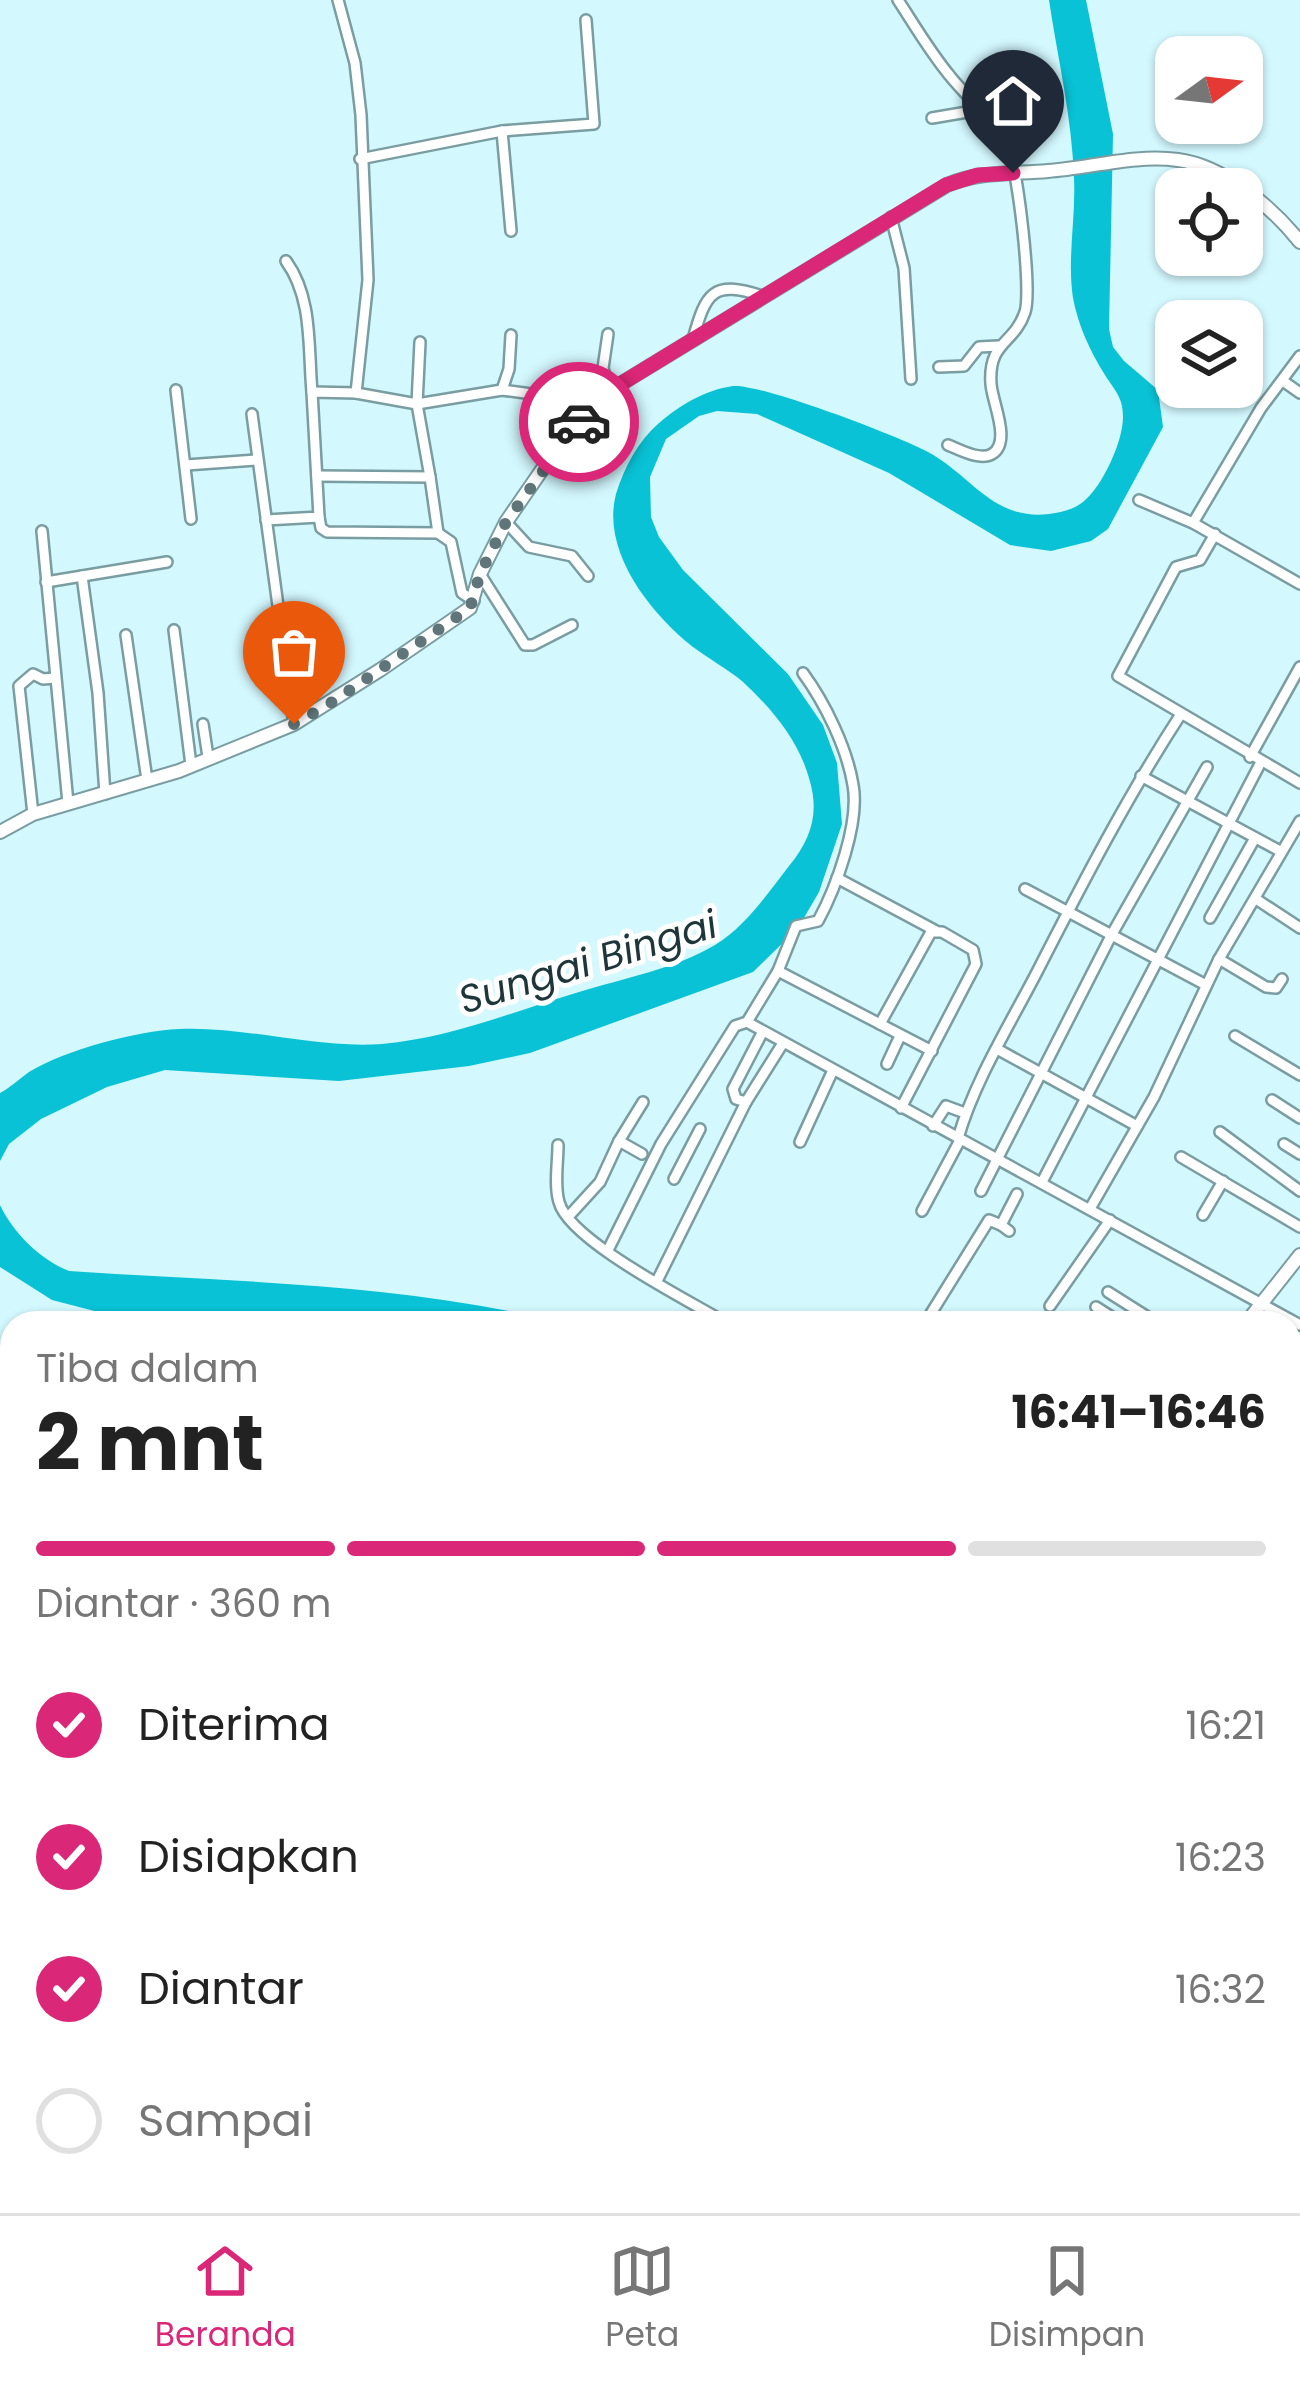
<!DOCTYPE html>
<html lang="id">
<head>
<meta charset="utf-8">
<style>
  :root { --surface:#fff; --page:#f6f6f6; --text:#222; --muted:#767676; --line:#e0e0e0; --accent:#db2777 }
  body { margin:0; font-family:Poppins,sans-serif; background:var(--page); color:var(--text); height:100vh; display:flex; flex-direction:column; font-size:45px; white-space:nowrap }
  * { box-sizing:border-box; margin:0 }
  p { font-size:39px; color:var(--muted) }
  .icon { flex:none; width:66px; height:66px; fill:none; stroke:currentColor; stroke-width:2; stroke-linecap:round; stroke-linejoin:round }
  .map { position:relative; flex:1; overflow:hidden }
  .details { position:absolute; left:0px; top:1311px; width:1302px; height:903px; display:flex; flex-direction:column; background:var(--surface); border-radius:36px 36px 0 0; box-shadow:0 3px 9px #0004 }
  .details>* { flex:none }
  .needle { width:78px; rotate:75deg }
  .fabs { position:absolute; left:1155px; top:36px; display:grid; gap:24px }
  .fabs a { display:grid; place-items:center; width:108px; height:108px; border-radius:24px; background:var(--surface); box-shadow:0 3px 9px #0004; font-size:60px }
  .pin { position:absolute; display:grid; place-items:center; width:102px; height:102px; color:#fff; margin:-123px -51px; border-radius:50% 50% 50% 0; rotate:-45deg; box-shadow:0 0 12px #0007 }
  .pin .icon { rotate:45deg }
  .courier { position:absolute; display:grid; place-items:center; width:120px; height:120px; margin:-60px; border:9px solid #db2777; border-radius:50%; background:#fff; color:#222; box-shadow:0 3px 15px #0007 }
  .head em { font-style:normal; font-weight:700 }
  .head div { display:flex; flex-direction:column-reverse }
  .head { display:flex; align-items:center; justify-content:space-between; height:204px; padding:0 36px }
  h1 { font-size:78px; font-weight:700; line-height:90px }
  .bar { display:grid; grid-template-columns:repeat(4,1fr); gap:18px 12px; align-content:center; height:144px; padding:0 36px }
  .bar i { height:15px; border-radius:9px; background:var(--line) }
  .bar .selected { background:var(--accent) }
  .bar p { grid-column:span 4 }
  ol { padding:0 36px; list-style:none }
  li { display:flex; align-items:center; gap:36px; height:132px }
  li p { margin-inline-start:auto }
  li .icon { padding:12px; border-radius:50%; background:var(--accent); color:#fff; stroke-width:4 }
  li:last-child { color:var(--muted) }
  li i { width:66px; height:66px; border:6px solid var(--line); border-radius:50% }
  .tab-bar { display:flex; justify-content:space-around; align-items:center; height:168px; border-top:3px solid var(--line); background:var(--surface); font-size:33px; color:var(--muted) }
  .tab-bar a { display:grid; justify-items:center; gap:6px }
  .tab-bar .selected { color:var(--accent) }
  .map>svg:first-child { display:block }
  .water { fill:#09c2d5 }
  .lines { fill:none; stroke-linecap:round; stroke-linejoin:round }
  .street-casing { stroke:#7a9da2; stroke-width:14 }
  .secondary-casing { stroke:#7a9da2; stroke-width:16 }
  .street { stroke:#fff; stroke-width:9 }
  .secondary { stroke:#fff; stroke-width:12 }
  .rail-casing { stroke:#324446; stroke-width:8 }
  .rail { stroke:#fff; stroke-width:3; stroke-dasharray:9; stroke-linecap:butt }
  .done { stroke:#5f7579; stroke-width:12; stroke-dasharray:0 21.6 }
  .route { stroke:#db2777; stroke-width:15 }
  .labels { text-anchor:middle; dominant-baseline:central; stroke-width:10; stroke-linejoin:round; paint-order:stroke }
  .water-label { font-size:39px; font-style:italic; fill:#1e363a; stroke:#fff }
</style>
</head>
<body>
<div class="map">
<svg width="1300" height="2213" viewBox="0 0 1300 2213">
  <rect width="100%" height="100%" fill="#d3f8fe"/>
  <g class="water">
    <path d="M 1049,0 L 1086,0 L 1113,134 L 1109,329 L 1113,347 L 1124,361 L 1158,390 L 1163,427 L 1108,529 L 1091,541 L 1051,551 L 1010,545 L 889,473 L 757,414 L 717,411 L 699,416 L 666,439 L 650,477 L 651,517 L 659,537 L 683,570 L 788,674 L 823,725 L 837,763 L 842,824 L 819,892 L 798,928 L 753,972 L 530,1053 L 469,1066 L 339,1081 L 165,1070 L 107,1087 L 41,1119 L 9,1144 L 0,1161 L 0,1093 C 11,1087 19,1079 29,1072 C 65,1050 136,1031 179,1029 C 246,1026 315,1049 382,1044 C 450,1038 515,1011 579,992 C 624,978 675,969 715,945 C 745,927 768,893 789,866 C 811,839 820,813 809,778 C 798,739 771,708 742,681 C 726,668 709,659 693,647 C 650,613 601,551 616,494 C 624,468 638,441 659,423 C 680,405 705,390 733,386 C 759,383 898,436 926,451 C 971,474 992,521 1049,514 C 1062,512 1073,510 1083,502 C 1102,487 1123,442 1123,417 C 1123,397 1115,391 1105,375 C 1090,351 1078,325 1073,298 C 1067,257 1076,218 1074,178 C 1072,118 1058,60 1049,0 Z"/>
    <path d="M 0,1205 C 13,1233 41,1260 69,1271 C 234,1282 403,1283 563,1323 L 244,1323 L 106,1314 L 52,1300 L 0,1267 Z"/>
  </g>
  <g class="lines">
    <g class="street-casing">
      <g id="street">
        <path d="M 338,0 L 355,63 L 361,115 L 368,280 L 356,393"/>
        <path d="M 898,0 C 915,26 930,52 950,76 C 968,99 997,121 1008,148 C 1018,170 1032,291 1025,312 C 1014,345 988,341 991,384 C 992,402 1012,442 992,454 C 980,461 960,450 948,445"/>
        <path d="M 932,118 L 979,110"/>
        <path d="M 502,131 L 511,231"/>
        <path d="M 360,159 L 502,131 L 594,124 L 586,20"/>
        <path d="M 891,217 L 904,268 L 911,379"/>
        <path d="M 286,261 C 313,298 308,348 312,392"/>
        <path d="M 608,334 L 603,368 L 609,391"/>
        <path d="M 511,335 L 509,369 L 502,390 L 599,403"/>
        <path d="M 693,339 C 706,292 713,280 762,296"/>
        <path d="M 939,367 L 964,366 L 979,347 L 998,346"/>
        <path d="M 1283,381 L 1300,393"/>
        <path d="M 176,390 L 191,519"/>
        <path d="M 252,414 L 294,724"/>
        <path d="M 186,465 L 257,460"/>
        <path d="M 317,476 L 430,477 L 417,404 L 420,342"/>
        <path d="M 1139,500 L 1193,523 L 1300,584"/>
        <path d="M 319,517 L 321,528 L 327,532 L 438,533 L 430,477"/>
        <path d="M 266,520 L 319,517 L 312,392 L 356,393 L 417,404 L 502,390"/>
        <path d="M 506,522 L 529,547 L 572,556 L 588,576"/>
        <path d="M 1193,523 L 1261,408 L 1300,356"/>
        <path d="M 42,531 L 68,803"/>
        <path d="M 438,533 L 451,542 L 462,593 L 474,601"/>
        <path d="M 1215,534 L 1200,560 L 1176,567 L 1118,676 L 1300,783"/>
        <path d="M 480,574 L 525,645 L 533,645 L 572,625"/>
        <path d="M 82,576 L 98,693 L 105,794"/>
        <path d="M 46,582 L 167,562"/>
        <path d="M 174,630 L 191,765"/>
        <path d="M 126,635 L 147,780"/>
        <path d="M 203,724 L 208,757"/>
        <path d="M 1250,757 L 1300,667"/>
        <path d="M 1141,776 L 1280,851"/>
        <path d="M 33,814 L 19,686 L 33,674 L 43,679 L 55,678"/>
        <path d="M 837,878 L 936,931"/>
        <path d="M 1025,889 L 1206,985"/>
        <path d="M 1256,899 L 1300,928"/>
        <path d="M 1210,918 L 1255,838"/>
        <path d="M 1219,959 L 1266,987 L 1276,988 L 1282,979"/>
        <path d="M 778,971 L 932,1051"/>
        <path d="M 747,1022 L 1300,1325"/>
        <path d="M 880,1024 L 931,932 L 942,932 L 973,950 L 976,964 L 901,1108"/>
        <path d="M 1235,1036 L 1300,1075"/>
        <path d="M 997,1049 L 1137,1126"/>
        <path d="M 887,1064 L 900,1036"/>
        <path d="M 1272,1100 L 1300,1118"/>
        <path d="M 746,1102 L 736,1099 L 733,1089 L 762,1033"/>
        <path d="M 933,1126 L 946,1106 L 965,1113"/>
        <path d="M 1220,1132 L 1300,1191"/>
        <path d="M 958,1138 C 975,1080 1009,1026 1037,972 C 1082,884 1127,797 1181,714"/>
        <path d="M 619,1141 L 643,1102"/>
        <path d="M 800,1142 L 833,1070"/>
        <path d="M 1284,1144 L 1300,1154"/>
        <path d="M 558,1145 C 558,1163 554,1185 559,1202 C 569,1241 690,1301 726,1323"/>
        <path d="M 1181,1157 L 1300,1227"/>
        <path d="M 674,1179 L 700,1129"/>
        <path d="M 1042,1182 L 1261,762"/>
        <path d="M 981,1191 L 1112,934 L 1207,767"/>
        <path d="M 1091,1207 L 1154,1097 L 1219,959 L 1300,821"/>
        <path d="M 922,1211 L 960,1140"/>
        <path d="M 1203,1215 L 1223,1181"/>
        <path d="M 568,1217 L 600,1182 L 619,1141 L 642,1154"/>
        <path d="M 1009,1231 L 1001,1225 L 1017,1194"/>
        <path d="M 608,1250 L 661,1144 L 735,1026 L 747,1022 L 778,971 L 796,926 L 818,921 C 836,888 860,823 853,785 C 847,748 825,703 803,673"/>
        <path d="M 657,1281 L 746,1102 L 783,1043"/>
        <path d="M 1108,1292 L 1157,1323"/>
        <path d="M 1050,1306 L 1110,1220"/>
        <path d="M 1096,1307 L 1121,1323"/>
        <path d="M 925,1323 L 989,1220 L 1001,1225"/>
        <path d="M 1290,1380 L 1297,1383"/>
        <path d="M 1290,1475 L 1300,1480"/>
        <path d="M 1290,1521 L 1292,1522"/>
        <path d="M 1290,1660 L 1300,1641"/>
        <path d="M 1290,1698 L 1298,1703"/>
        <path d="M 1290,1767 L 1300,1757"/>
        <path d="M 1290,1817 L 1300,1793"/>
        <path d="M 1290,1903 L 1300,1892"/>
        <path d="M 1290,1982 L 1300,1971"/>
        <path d="M 0,2081 L 12,2069"/>
        <path d="M 1290,2096 L 1293,2089"/>
        <path d="M 0,2182 L 12,2166"/>
        <path d="M 433,2202 L 453,2213"/>
        <path d="M 505,2202 L 526,2213"/>
        <path d="M 608,2202 L 617,2208"/>
        <path d="M 743,2202 L 764,2213"/>
        <path d="M 820,2202 L 842,2213"/>
        <path d="M 871,2202 L 891,2213"/>
        <path d="M 21,2213 L 29,2202"/>
        <path d="M 238,2213 L 247,2202"/>
        <path d="M 732,2213 L 740,2202"/>
        <path d="M 1024,2213 L 1033,2202"/>
        <path d="M 1087,2213 L 1097,2202"/>
        <path d="M 1174,2213 L 1180,2202"/>
        <path d="M 1224,2213 L 1230,2202"/>
      </g>
    </g>
    <g class="secondary-casing">
      <g id="secondary">
        <path d="M 0,832 L 33,814 L 179,771 L 294,724 L 380,670 L 470,608 L 480,574 L 506,522 L 557,448 L 609,391 L 947,185 C 979,171 1013,174 1048,171 C 1090,168 1136,154 1178,160 C 1224,166 1272,207 1300,242"/>
        <path d="M 1246,1323 L 1300,1255"/>
        <path d="M 1290,1618 L 1300,1624"/>
        <path d="M 543,2213 L 550,2202"/>
      </g>
    </g>
    <use href="#street" class="street"/>
    <use href="#secondary" class="secondary"/>
    <g class="rail-casing">
      <g id="rail">
        <path d="M 1290,1955 L 1300,1944"/>
        <path d="M 1068,2213 L 1078,2202"/>
      </g>
    </g>
    <use href="#rail" class="rail"/>
  </g>
  <g class="lines">
    <path class="done" d="M 294,724 L 325,707 L 470,608 L 480,574 L 506,522 L 579,422"/>
    <path class="route" d="M 579,422 L 609,391 L 946,185 L 978,175 L 1013,173"/>
  </g>
  <g class="labels">
    <g class="water-label">
      <text transform="translate(588 962) rotate(-17)">Sungai Bingai</text>
    </g>
  </g>
</svg>
<div class="fabs">
<a><svg class="needle" viewBox="-14 -14 28 28"><path d="M0-13l5 13h-10z" fill="#e53935"/><path d="M0 13l5-13h-10z" fill="#767676"/></svg></a>
<a><svg class="icon" aria-label="locate" viewBox="0 0 24 24"><circle cx="12" cy="12" r="6"/><path d="M12 2v4M12 18v4M2 12h4M18 12h4"/></svg></a>
<a><svg class="icon" aria-label="layers" viewBox="0 0 24 24"><path d="M12 4l9 5-9 5-9-5zM3 14l9 5 9-5"/></svg></a>
</div>
<div class="pin" style="left:294px;top:724px;background:#ea580c"><svg class="icon" aria-label="bag" viewBox="0 0 24 24"><path d="M5 8h14l-1 12H6zM9 8a3 3 0 0 1 6 0"/></svg></div>
<div class="pin" style="left:1013px;top:173px;background:#1f2937"><svg class="icon" aria-label="home" viewBox="0 0 24 24"><path d="M3 11l9-7 9 7M6 9v11h12V9"/></svg></div>
<div class="courier" style="left:579px;top:422px"><svg class="icon" aria-label="car" viewBox="0 0 24 24"><path d="M5 17H2v-5l4-1 3-4h7l3 4 3 1v5h-3M9 17h6M6 11h13"/><circle cx="7" cy="17" r="2"/><circle cx="17" cy="17" r="2"/></svg></div>
<section class="details">
<div class="head"><div><h1>2 mnt</h1><p>Tiba dalam</p></div><em>16:41–16:46</em></div>
<div class="bar"><i class="selected"></i><i class="selected"></i><i class="selected"></i><i></i><p>Diantar · 360 m</p></div>
<ol>
<li><svg class="icon" aria-label="check" viewBox="0 0 24 24"><path d="M5 12l5 5 9-10"/></svg>Diterima<p>16:21</p></li>
<li><svg class="icon" aria-label="check" viewBox="0 0 24 24"><path d="M5 12l5 5 9-10"/></svg>Disiapkan<p>16:23</p></li>
<li><svg class="icon" aria-label="check" viewBox="0 0 24 24"><path d="M5 12l5 5 9-10"/></svg>Diantar<p>16:32</p></li>
<li><i></i>Sampai</li>
</ol>
</section>
</div>
<nav class="tab-bar">
<a class="selected"><svg class="icon" aria-label="home" viewBox="0 0 24 24"><path d="M3 11l9-7 9 7M6 9v11h12V9"/></svg>Beranda</a>
<a><svg class="icon" aria-label="map" viewBox="0 0 24 24"><path d="M3 6l6-2 6 2 6-2v14l-6 2-6-2-6 2zM9 4v14M15 6v14"/></svg>Peta</a>
<a><svg class="icon" aria-label="saved" viewBox="0 0 24 24"><path d="M7 4h10v16l-5-4-5 4z"/></svg>Disimpan</a>
</nav>
</body>
</html>
